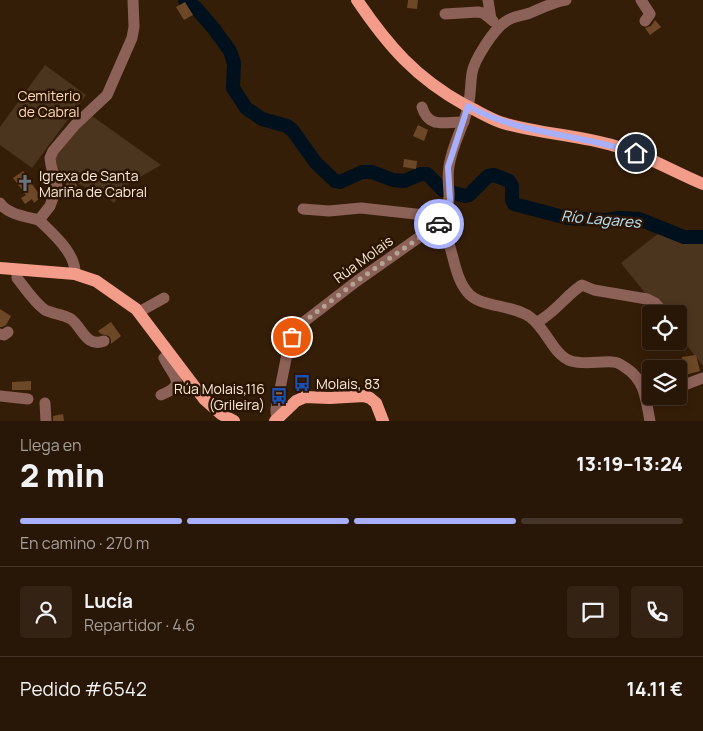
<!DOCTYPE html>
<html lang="es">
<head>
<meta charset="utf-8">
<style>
  :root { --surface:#281606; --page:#342314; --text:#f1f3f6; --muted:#a59f9b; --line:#443528; --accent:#a8b0fc }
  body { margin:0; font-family:Manrope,sans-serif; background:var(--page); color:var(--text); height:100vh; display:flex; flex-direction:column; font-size:19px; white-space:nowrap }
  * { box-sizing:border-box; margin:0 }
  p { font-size:16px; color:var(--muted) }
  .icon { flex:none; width:28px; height:28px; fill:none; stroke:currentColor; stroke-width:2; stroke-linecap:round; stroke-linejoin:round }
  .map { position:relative; height:421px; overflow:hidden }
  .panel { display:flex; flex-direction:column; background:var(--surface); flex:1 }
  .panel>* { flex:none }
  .buttons { position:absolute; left:642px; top:305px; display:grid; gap:10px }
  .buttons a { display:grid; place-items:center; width:45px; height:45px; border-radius:5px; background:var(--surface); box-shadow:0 2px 8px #0003,0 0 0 1px var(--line); font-size:25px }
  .pin { position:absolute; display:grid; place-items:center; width:42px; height:42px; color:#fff; margin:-21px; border:2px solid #fff; border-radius:50%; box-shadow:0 1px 5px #0007 }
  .courier { position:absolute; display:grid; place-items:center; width:50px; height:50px; margin:-25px; border:4px solid #a8b0fc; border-radius:50%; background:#fff; color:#222; box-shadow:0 1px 6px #0007 }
  .summary em { font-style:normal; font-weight:800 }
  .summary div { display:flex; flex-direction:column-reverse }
  .summary { display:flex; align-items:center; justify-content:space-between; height:85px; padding:0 20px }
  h1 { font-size:32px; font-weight:800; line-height:38px }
  .bar { display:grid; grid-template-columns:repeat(4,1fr); gap:8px 5px; align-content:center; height:60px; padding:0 20px }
  .bar i { height:6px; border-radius:4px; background:var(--line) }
  .bar .current { background:var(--accent) }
  .bar p { grid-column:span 4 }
  .line { display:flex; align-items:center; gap:12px; padding:0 20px; border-top:1px solid var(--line) }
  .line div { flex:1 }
  .round { display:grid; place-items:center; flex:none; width:52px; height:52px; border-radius:5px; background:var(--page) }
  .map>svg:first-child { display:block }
  .green { fill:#4c351f }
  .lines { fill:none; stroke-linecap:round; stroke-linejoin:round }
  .river { stroke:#00101d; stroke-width:14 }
  .building { fill:#6c4826 }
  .minor { stroke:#8c6158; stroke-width:11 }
  .major { stroke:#f49c8a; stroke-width:12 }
  .done { stroke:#b5a392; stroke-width:5; stroke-dasharray:0 9 }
  .route { stroke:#a8b0fc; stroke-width:6 }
  .labels { text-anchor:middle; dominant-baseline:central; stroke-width:5; stroke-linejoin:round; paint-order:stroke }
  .park-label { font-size:14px; fill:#fed9b9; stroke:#2b1501 }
  .poi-label { font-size:14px; fill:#faeadd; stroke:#2b1501; text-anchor:start }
  .street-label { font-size:14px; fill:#faeadd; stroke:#2b1501 }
  .water-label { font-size:15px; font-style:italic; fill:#b7e3fe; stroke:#2b1501 }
</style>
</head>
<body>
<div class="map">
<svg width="703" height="421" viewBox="0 0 703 421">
  <rect width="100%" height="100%" fill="#351e08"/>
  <g class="green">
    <path d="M 45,65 L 86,95 L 32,168 L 0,145 L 0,127 Z"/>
    <path d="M 92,116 L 161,165 L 124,186 L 126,189 L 114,203 C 100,191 81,187 67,177 L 61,183 C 59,177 55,170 54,164 C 53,150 82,124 92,116 Z"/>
    <path d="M 664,229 L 703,235 L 703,366 L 679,335 L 679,314 L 662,314 L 621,263 Z"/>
  </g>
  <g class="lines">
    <path class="river" d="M 185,0 L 196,8 L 214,29 L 230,51 L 234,63 L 233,88 L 246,108 L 262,119 L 287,126 L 293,131 L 316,163 L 335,181 L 340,182 L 362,172 L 372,172 L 393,180 L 404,181 L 421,174 L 427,174 L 443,190 L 465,196 L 469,195 L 488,176 L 494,175 L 509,181 L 512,186 L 512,200 L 514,204 L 567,218 L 606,220 L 620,218 L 639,219 L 684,237 L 703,237"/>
  </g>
  <g class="building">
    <path d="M 408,0 L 418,0 L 417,9 L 407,8 Z"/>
    <path d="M 185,2 L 193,15 L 184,20 L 176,7 Z"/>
    <path d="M 655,20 L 661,27 L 650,35 L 645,28 L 651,26 Z"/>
    <path d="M 418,125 L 428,130 L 424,141 L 413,136 Z"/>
    <path d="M 404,159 L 417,161 L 416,169 L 403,167 Z"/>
    <path d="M 23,171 L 41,197 L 34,203 L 32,199 L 25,204 L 21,198 L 26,195 L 13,178 Z"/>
    <path d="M 71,179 L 77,185 L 72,195 L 64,189 L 64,186 Z"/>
    <path d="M 0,309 L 11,316 L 6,325 L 2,327 L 0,327 Z"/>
    <path d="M 111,322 L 121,336 L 111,344 L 111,340 L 109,336 L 101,334 L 98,331 Z"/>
    <path d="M 696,355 L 700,371 L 685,375 L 682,357 Z"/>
    <path d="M 31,381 L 31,390 L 12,390 L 12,382 Z"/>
    <path d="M 63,414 L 64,421 L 53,421 L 53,416 Z"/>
  </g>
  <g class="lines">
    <g class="minor">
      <path d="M 488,0 L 491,19 L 493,21"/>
      <path d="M 641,0 L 650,14 L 645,21"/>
      <path d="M 445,14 L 478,12 L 483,13 L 491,19"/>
      <path d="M 422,107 C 429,130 446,121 464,122"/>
      <path d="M 0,203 C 6,214 28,217 39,220"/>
      <path d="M 303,209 L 329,211 L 361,208 L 443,217"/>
      <path d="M 440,222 C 454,243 452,278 470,295 C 483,307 513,305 530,317 C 546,328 553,355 571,361 C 585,365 599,361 613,362 C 618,362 622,365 626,368 C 645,380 646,401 650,421"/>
      <path d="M 17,270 L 17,278 C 25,288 34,302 45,310 C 53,314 63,314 71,319 C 82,327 86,348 104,341"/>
      <path d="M 75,274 C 76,253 53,234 39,220 L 50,206 L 57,187 L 51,165 L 50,158 L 53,151 L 75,125 L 107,95 L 132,38 L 134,27 L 133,0"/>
      <path d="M 139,312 L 164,298"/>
      <path d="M 537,322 C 554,314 566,295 582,285 L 594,290 L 647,299 L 655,303 L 665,314"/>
      <path d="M 0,334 L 4,335 L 8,332"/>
      <path d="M 679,387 L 703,378"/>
      <path d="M 161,395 C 188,384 173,377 164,358 L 169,354"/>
      <path d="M 0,396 L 28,399"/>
      <path d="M 45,403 L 46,421"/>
      <path d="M 278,418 L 276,413 L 276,409 L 289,344 L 293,337 L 305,321 L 357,281 L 438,224 C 457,197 445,192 449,166 C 452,147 462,129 467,111 C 471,98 470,86 472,73 C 474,60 494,29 505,22 C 512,16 522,16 530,13 C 542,8 553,2 566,0"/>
    </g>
    <g class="major">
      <path d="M 357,0 C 388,46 416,78 465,105 C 478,111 490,119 503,123 C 540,134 579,135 615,146 C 646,155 674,172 703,184"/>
      <path d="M 0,268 L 75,274 L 96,281 L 136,309 L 204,399 L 221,414 L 234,421"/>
      <path d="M 275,421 L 296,401 L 305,397 L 330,398 L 364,396 L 370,398 L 376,403 L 383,421"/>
    </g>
  </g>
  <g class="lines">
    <path class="done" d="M 292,337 L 305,321 L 357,281 L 439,224"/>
    <path class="route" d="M 439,224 L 447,212 L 450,200 L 448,167 L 468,106 C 520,135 581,134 636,153"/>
  </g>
  <defs>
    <g id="church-bare" transform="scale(1.35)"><path d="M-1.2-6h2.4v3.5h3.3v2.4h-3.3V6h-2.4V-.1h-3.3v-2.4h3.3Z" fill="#6b7280" stroke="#2b1501" stroke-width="2.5" paint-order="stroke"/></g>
    <g id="bus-bare" transform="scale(1.35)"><path d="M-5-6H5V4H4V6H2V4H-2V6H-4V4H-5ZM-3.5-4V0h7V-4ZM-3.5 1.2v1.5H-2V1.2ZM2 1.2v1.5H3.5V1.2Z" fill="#1a4fb4" stroke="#2b1501" stroke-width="2.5" paint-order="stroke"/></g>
  </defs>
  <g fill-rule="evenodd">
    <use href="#church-bare" x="25" y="183"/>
    <use href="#bus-bare" x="302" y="383"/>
    <use href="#bus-bare" x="279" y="396"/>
  </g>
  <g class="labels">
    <g class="park-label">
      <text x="49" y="95">Cemiterio<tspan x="49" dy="16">de Cabral</tspan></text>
    </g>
    <g class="poi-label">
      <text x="39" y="175">Igrexa de Santa<tspan x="39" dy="16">Mariña de Cabral</tspan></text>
      <text x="316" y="383">Molais, 83</text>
      <text x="265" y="388" text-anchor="end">Rúa Molais,116<tspan x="265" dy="16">(Grileira)</tspan></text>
    </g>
    <g class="street-label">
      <text transform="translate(363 259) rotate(-36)">Rúa Molais</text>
    </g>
    <g class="water-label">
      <text transform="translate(601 219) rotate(5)">Río Lagares</text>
    </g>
  </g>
</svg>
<div class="buttons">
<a><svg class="icon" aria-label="locate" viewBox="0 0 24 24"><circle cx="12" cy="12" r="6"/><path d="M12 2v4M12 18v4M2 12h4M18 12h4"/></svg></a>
<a><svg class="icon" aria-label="layers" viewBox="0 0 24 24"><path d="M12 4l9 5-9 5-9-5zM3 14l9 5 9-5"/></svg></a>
</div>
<div class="pin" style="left:292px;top:337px;background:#ea580c"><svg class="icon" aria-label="bag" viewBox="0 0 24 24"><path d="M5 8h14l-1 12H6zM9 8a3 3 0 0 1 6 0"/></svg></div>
<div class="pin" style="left:636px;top:153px;background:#1f2937"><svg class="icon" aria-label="home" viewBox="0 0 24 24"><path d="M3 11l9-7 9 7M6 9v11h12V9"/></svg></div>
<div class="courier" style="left:439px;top:224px"><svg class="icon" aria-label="car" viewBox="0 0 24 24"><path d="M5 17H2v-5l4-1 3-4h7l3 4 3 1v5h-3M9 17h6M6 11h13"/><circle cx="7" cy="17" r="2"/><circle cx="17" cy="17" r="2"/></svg></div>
</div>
<section class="panel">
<div class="summary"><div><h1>2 min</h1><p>Llega en</p></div><em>13:19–13:24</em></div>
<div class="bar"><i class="current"></i><i class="current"></i><i class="current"></i><i></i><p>En camino · 270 m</p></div>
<div class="line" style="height:90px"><a class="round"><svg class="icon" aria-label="person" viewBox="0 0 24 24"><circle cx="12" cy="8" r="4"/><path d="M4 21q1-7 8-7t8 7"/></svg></a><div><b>Lucía</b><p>Repartidor · 4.6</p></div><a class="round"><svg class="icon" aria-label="chat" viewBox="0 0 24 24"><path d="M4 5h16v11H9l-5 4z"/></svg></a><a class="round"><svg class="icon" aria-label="phone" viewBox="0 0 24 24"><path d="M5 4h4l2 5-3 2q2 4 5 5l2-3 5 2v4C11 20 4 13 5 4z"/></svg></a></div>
<div class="line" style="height:65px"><div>Pedido #6542</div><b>14.11 €</b></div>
</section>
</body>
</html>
